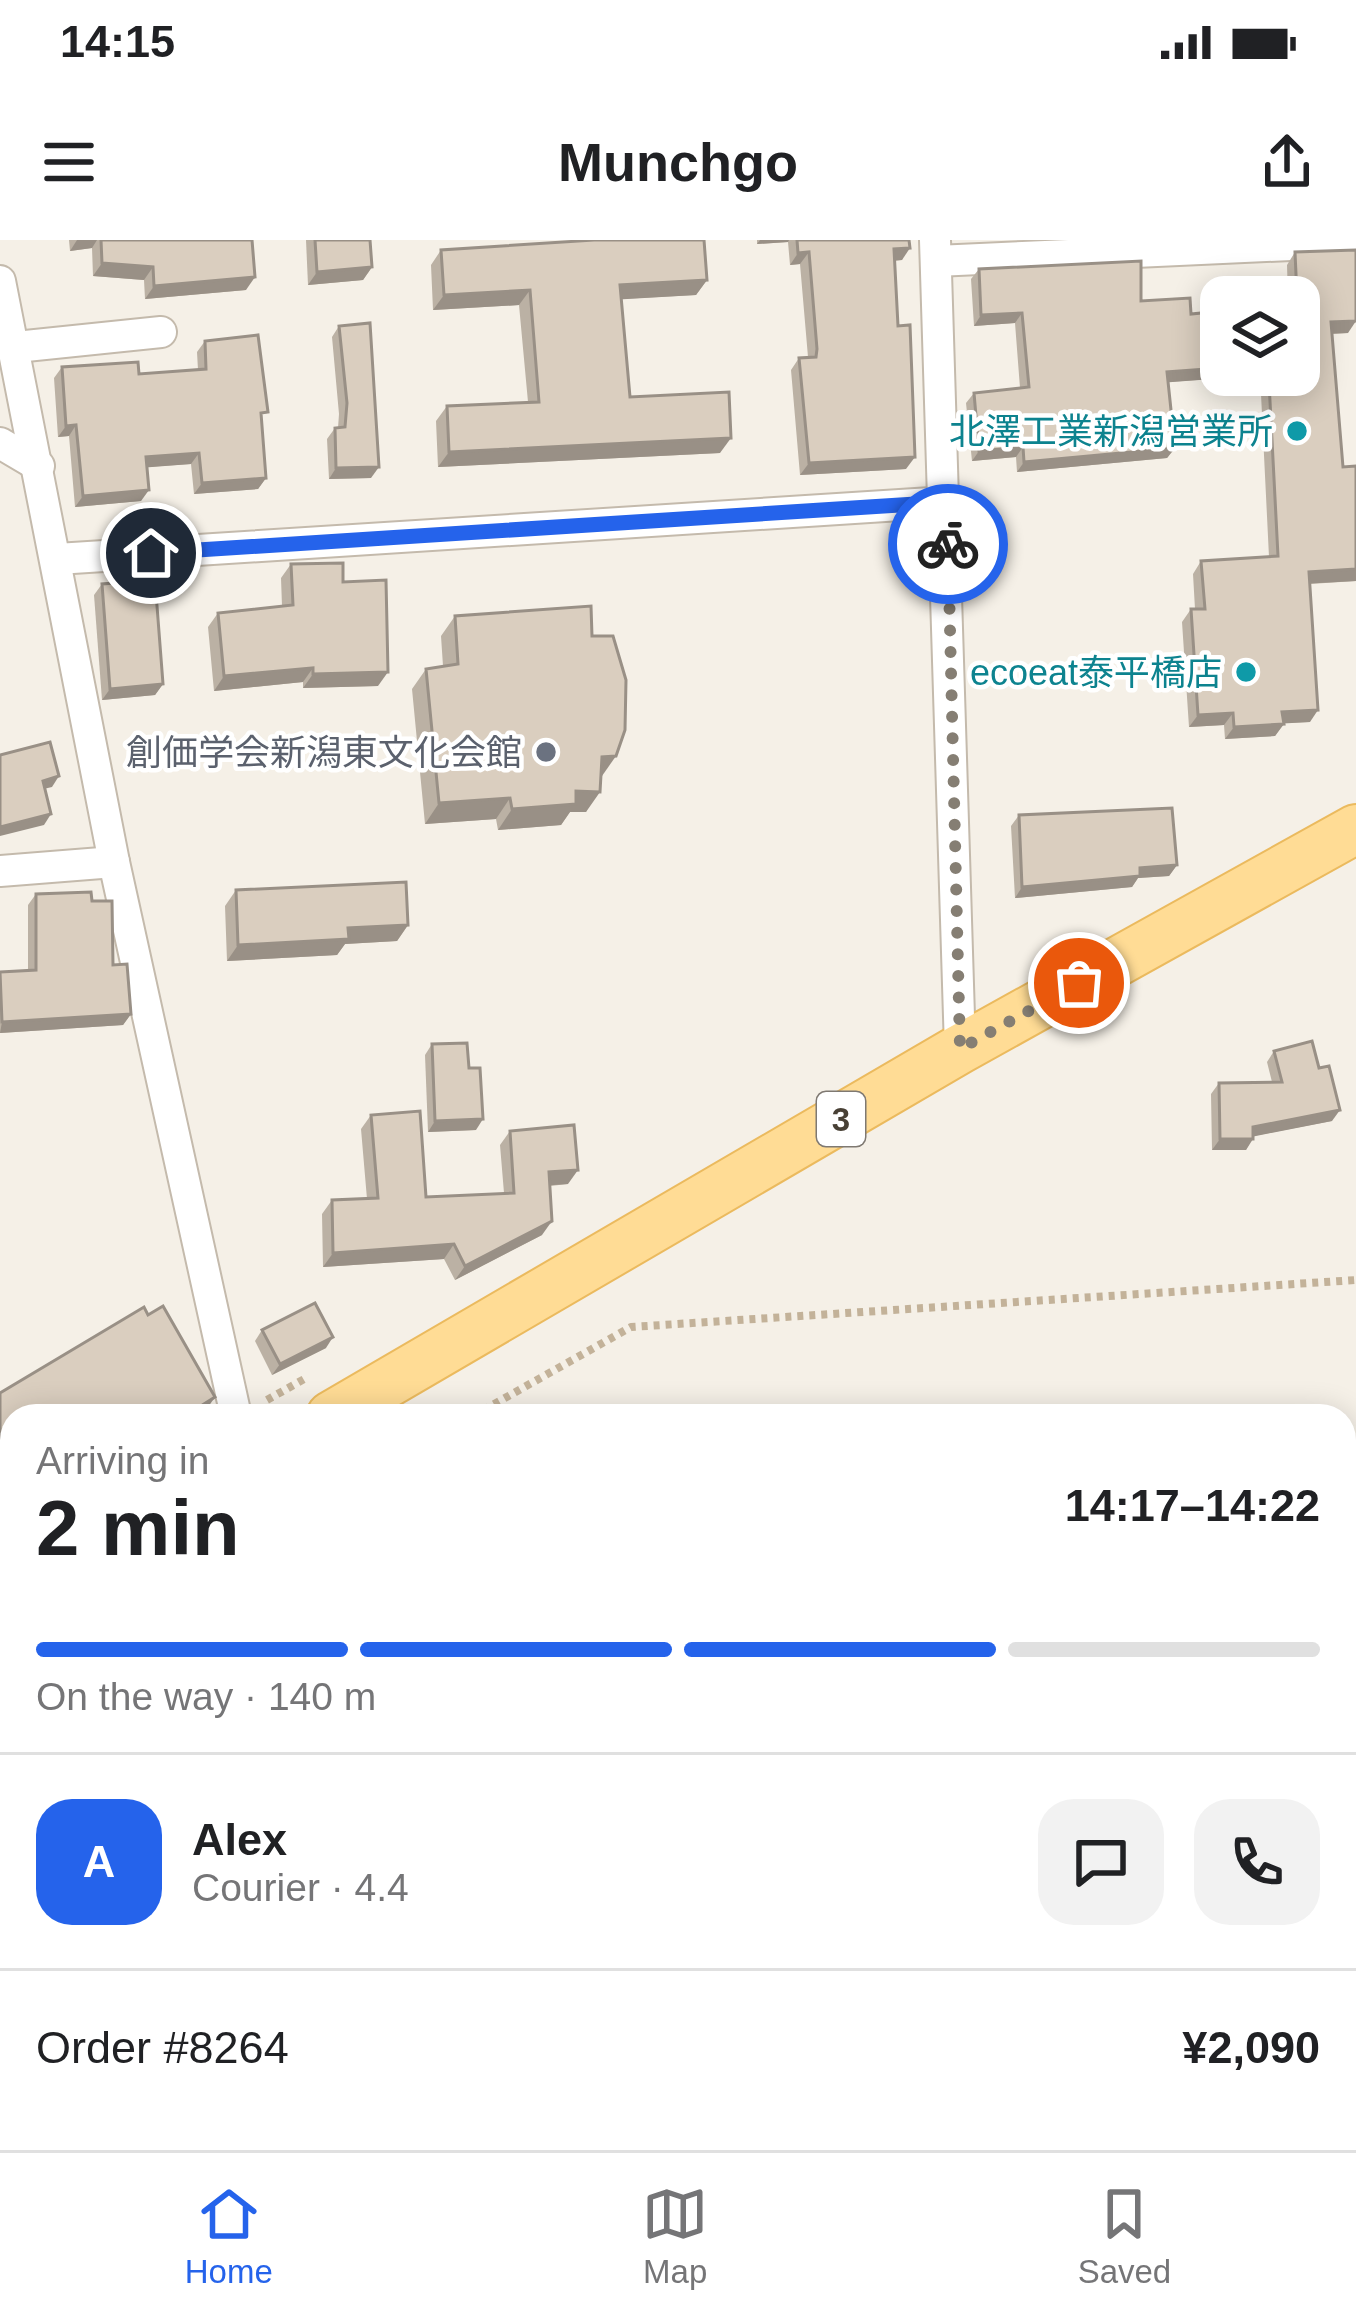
<!DOCTYPE html>
<html lang="en">
<head>
<meta charset="utf-8">
<style>
  :root { --surface:#fff; --page:#f2f2f2; --text:#202124; --muted:#757577; --line:#e0e0e0; --accent:#2563eb }
  body { margin:0; font-family:Arial,"Noto Sans JP",sans-serif; background:var(--page); color:var(--text); height:100vh; display:flex; flex-direction:column; font-size:45px; white-space:nowrap }
  * { box-sizing:border-box; margin:0 }
  p { font-size:39px; color:var(--muted) }
  .icon { flex:none; width:66px; height:66px; fill:none; stroke:currentColor; stroke-width:2; stroke-linecap:round; stroke-linejoin:round }
  .map { position:relative; flex:1; overflow:hidden }
  .panel { position:absolute; left:0px; top:1164px; width:1356px; height:747px; display:flex; flex-direction:column; background:var(--surface); border-radius:36px 36px 0 0; box-shadow:0 6px 30px #0003 }
  .panel>* { flex:none }
  .tools { position:absolute; left:1200px; top:36px; display:grid; gap:24px }
  .tools a { display:grid; place-items:center; width:120px; height:120px; border-radius:24px; background:var(--surface); box-shadow:0 6px 30px #0003; font-size:60px }
  .pin { position:absolute; display:grid; place-items:center; width:102px; height:102px; color:#fff; margin:-51px; border:6px solid #fff; border-radius:50%; box-shadow:0 3px 12px #0007 }
  .courier { position:absolute; display:grid; place-items:center; width:120px; height:120px; margin:-60px; border:9px solid #2563eb; border-radius:50%; background:#fff; color:#222; box-shadow:0 3px 15px #0007 }
  .summary em { font-style:normal; font-weight:800 }
  .summary div { display:flex; flex-direction:column-reverse }
  .summary { display:flex; align-items:center; justify-content:space-between; height:204px; padding:0 36px }
  h1 { font-size:78px; font-weight:800; line-height:90px }
  .bar { display:grid; grid-template-columns:repeat(4,1fr); gap:18px 12px; align-content:center; height:144px; padding:0 36px }
  .bar i { height:15px; border-radius:9px; background:var(--line) }
  .bar .active { background:var(--accent) }
  .bar p { grid-column:span 4 }
  .line { display:flex; align-items:center; gap:30px; padding:0 36px; border-top:3px solid var(--line) }
  .line div { flex:1 }
  .round { display:grid; place-items:center; flex:none; width:126px; height:126px; border-radius:36px; background:var(--page) }
  .status { display:flex; justify-content:space-between; align-items:center; height:84px; padding:0 60px; background:var(--surface); direction:ltr }
  .status svg { height:33px; fill:currentColor }
  header { display:flex; justify-content:space-between; align-items:center; height:156px; padding:0 36px; background:var(--surface); font-size:54px; font-weight:800 }
  .menu { display:flex; justify-content:space-around; align-items:center; height:168px; border-top:3px solid var(--line); background:var(--surface); font-size:33px; color:var(--muted) }
  .menu a { display:grid; justify-items:center; gap:6px }
  .menu .active { color:var(--accent) }
  .map>svg:first-child { display:block }
  .lines { fill:none; stroke-linecap:round; stroke-linejoin:round }
  .minor-casing { stroke:#c4baac; stroke-width:34 }
  .tertiary-casing { stroke:#c4baac; stroke-width:44 }
  .primary-casing { stroke:#ebba5e; stroke-width:52 }
  .path { stroke:#c3b299; stroke-width:8; stroke-dasharray:6 6; stroke-linecap:butt }
  .minor { stroke:#fff; stroke-width:30 }
  .tertiary { stroke:#fff; stroke-width:39 }
  .primary { stroke:#ffdc95; stroke-width:48 }
  .wall { fill:#bbb1a4 }
  .shaded-wall { fill:#999086 }
  .building { fill:#dacebf; stroke:#999086; stroke-width:3 }
  .done { stroke:#857e73; stroke-width:12; stroke-dasharray:0 21.6 }
  .route { stroke:#2563eb; stroke-width:15 }
  .culture-dot { fill:#0f9aa8; stroke:#fff; stroke-width:4.5 }
  .worship-dot { fill:#6b7280; stroke:#fff; stroke-width:4.5 }
  .labels { text-anchor:middle; dominant-baseline:central; stroke-width:9; stroke-linejoin:round; paint-order:stroke }
  .shield { fill:#fff; stroke:#7f7972; stroke-width:3 }
  .shield-label { font-size:33px; font-weight:bold; fill:#484035 }
  .culture-label { font-size:36px; fill:#0d838f; stroke:#fff; text-anchor:end }
  .worship-label { font-size:36px; fill:#5b616d; stroke:#fff; text-anchor:end }
</style>
</head>
<body>
<div class="status"><b>14:15</b><svg viewBox="0 0 49 12"><path d="M0 12V9h3v3zM5 12V6h3v6zM10 12V3h3v9zM15 12V0h3v12zM26 1h20v11H26zM47 4h2v5h-2z"/></svg></div>
<header><svg class="icon" aria-label="menu" viewBox="0 0 24 24"><path d="M4 6h16M4 12h16M4 18h16"/></svg>Munchgo<svg class="icon" aria-label="share" viewBox="0 0 24 24"><path d="M12 15V3M7 8l5-5 5 5M5 13v7h14v-7"/></svg></header>
<div class="map">
<svg width="1356" height="1910" viewBox="0 0 1356 1910">
  <rect width="100%" height="100%" fill="#f5f0e7"/>
  <g class="lines">
    <g class="minor-casing">
      <g id="minor">
        <path d="M 935,0 L 960,809"/>
        <path d="M 936,21 L 1356,2"/>
        <path d="M 0,41 L 114,622 L 236,1176"/>
        <path d="M 16,107 L 161,92"/>
        <path d="M 0,203 L 39,226"/>
        <path d="M 57,319 L 947,262"/>
        <path d="M 0,631 L 114,622"/>
      </g>
    </g>
    <g class="tertiary-casing">
      <path id="tertiary" d="M 394,1899 L 396,1910"/>
    </g>
    <g class="primary-casing">
      <g id="primary">
        <path d="M 331,1176 L 960,809 L 1356,589"/>
        <path d="M 0,1365 L 12,1358"/>
      </g>
    </g>
    <g class="path">
      <path d="M 267,1160 L 306,1138"/>
      <path d="M 473,1176 L 631,1087 L 1356,1040"/>
      <path d="M 0,1313 L 12,1306"/>
    </g>
    <use href="#minor" class="minor"/>
    <use href="#tertiary" class="tertiary"/>
    <use href="#primary" class="primary"/>
  </g>
  <g class="wall">
    <path d="M 69,0 L 252,0 L 246,50 L 145,59 L 144,40 L 93,36 L 92,8 L 70,11 Z"/>
    <path d="M 306,0 L 370,0 L 372,27 L 363,40 L 308,45 Z"/>
    <path d="M 583,0 L 704,0 L 707,40 L 696,55 L 621,59 L 630,157 L 720,213 L 438,227 L 436,181 L 447,166 L 528,162 L 519,65 L 433,70 L 431,25 L 441,10 L 583,2 Z"/>
    <path d="M 757,0 L 909,0 L 902,20 L 894,21 L 906,229 L 800,235 L 791,130 L 799,118 L 808,117 L 800,24 L 790,25 L 788,2 L 757,4 Z"/>
    <path d="M 1295,12 L 1348,93 L 1332,94 L 1343,227 L 1356,226 L 1356,341 L 1310,344 L 1310,482 L 1284,483 L 1275,496 L 1225,499 L 1224,485 L 1189,487 L 1182,382 L 1191,369 L 1195,369 L 1193,334 L 1201,321 L 1269,317 L 1261,154 L 1269,142 L 1292,139 L 1292,135 L 1299,135 L 1299,57 L 1288,57 L 1287,25 Z"/>
    <path d="M 979,29 L 1141,61 L 1191,74 L 1226,138 L 1168,142 L 1175,208 L 1167,218 L 1017,232 L 1016,217 L 972,221 L 966,163 L 974,153 L 1020,148 L 1015,83 L 974,86 L 971,39 Z"/>
    <path d="M 339,86 L 371,238 L 329,239 L 327,199 L 335,188 L 338,188 L 339,174 L 332,97 Z"/>
    <path d="M 205,101 L 262,182 L 266,238 L 258,249 L 194,254 L 191,224 L 147,227 L 141,261 L 75,267 L 69,196 L 58,197 L 54,138 L 62,127 L 139,134 L 198,130 L 197,112 Z"/>
    <path d="M 291,324 L 343,342 L 378,446 L 303,448 L 303,442 L 214,451 L 208,387 L 218,373 L 282,366 L 281,338 Z"/>
    <path d="M 102,344 L 163,444 L 155,455 L 102,460 L 94,355 Z"/>
    <path d="M 455,376 L 592,396 L 602,536 L 586,572 L 570,572 L 561,585 L 498,590 L 496,579 L 425,584 L 412,449 L 426,429 L 443,426 L 441,396 Z"/>
    <path d="M 1019,575 L 1177,625 L 1169,636 L 1138,638 L 1132,647 L 1015,658 L 1011,586 Z"/>
    <path d="M 236,650 L 408,685 L 397,701 L 345,704 L 337,715 L 227,721 L 225,666 Z"/>
    <path d="M 36,654 L 92,661 L 131,774 L 123,785 L 0,793 L 0,732 L 28,730 L 28,665 Z"/>
    <path d="M 432,804 L 476,890 L 428,892 L 425,815 Z"/>
    <path d="M 1274,811 L 1332,881 L 1253,896 L 1246,910 L 1212,910 L 1211,854 L 1219,843 L 1272,842 L 1267,822 Z"/>
    <path d="M 371,875 L 426,957 L 504,953 L 500,905 L 510,891 L 568,944 L 550,946 L 542,995 L 455,1040 L 444,1019 L 323,1027 L 322,974 L 332,960 L 367,959 L 361,889 Z"/>
    <path d="M 262,1090 L 326,1108 L 272,1135 L 255,1101 Z"/>
    <path d="M 239,1899 L 289,1899 L 292,1910 L 242,1910 Z"/>
    <path d="M 611,1899 L 875,1899 L 876,1910 L 612,1910 Z"/>
  </g>
  <g class="shaded-wall">
    <path d="M 77,0 L 97,0 L 92,8 L 70,11 Z"/>
    <path d="M 760,0 L 789,0 L 788,2 L 757,4 Z"/>
    <path d="M 910,8 L 902,20 L 885,21 L 894,9 Z"/>
    <path d="M 809,12 L 800,24 L 790,25 L 798,13 Z"/>
    <path d="M 102,23 L 153,27 L 144,40 L 93,36 Z"/>
    <path d="M 372,27 L 363,40 L 308,45 L 317,32 Z"/>
    <path d="M 255,37 L 246,50 L 145,59 L 154,46 Z"/>
    <path d="M 707,40 L 696,55 L 610,60 L 620,45 Z"/>
    <path d="M 530,50 L 519,65 L 433,70 L 444,55 Z"/>
    <path d="M 1022,73 L 1015,83 L 974,86 L 981,75 Z"/>
    <path d="M 1356,81 L 1348,93 L 1323,94 L 1331,82 Z"/>
    <path d="M 1221,128 L 1221,135 L 1228,135 L 1226,138 L 1159,143 L 1167,132 Z"/>
    <path d="M 76,185 L 69,196 L 58,197 L 66,186 Z"/>
    <path d="M 731,198 L 720,213 L 438,227 L 449,212 Z"/>
    <path d="M 1023,207 L 1016,217 L 972,221 L 979,211 Z"/>
    <path d="M 1175,208 L 1167,218 L 1017,232 L 1024,222 Z"/>
    <path d="M 199,213 L 191,224 L 139,228 L 146,217 Z"/>
    <path d="M 915,217 L 906,229 L 800,235 L 809,223 Z"/>
    <path d="M 379,227 L 371,238 L 329,239 L 336,228 Z"/>
    <path d="M 266,238 L 258,249 L 194,254 L 202,243 Z"/>
    <path d="M 149,250 L 141,261 L 75,267 L 83,256 Z"/>
    <path d="M 1356,329 L 1356,341 L 1301,344 L 1309,332 Z"/>
    <path d="M 313,428 L 303,442 L 214,451 L 224,436 Z"/>
    <path d="M 388,432 L 378,446 L 303,448 L 313,434 Z"/>
    <path d="M 163,444 L 155,455 L 102,460 L 110,449 Z"/>
    <path d="M 1318,470 L 1310,482 L 1274,484 L 1282,472 Z"/>
    <path d="M 1233,473 L 1224,485 L 1189,487 L 1198,475 Z"/>
    <path d="M 1284,484 L 1275,496 L 1225,499 L 1234,487 Z"/>
    <path d="M 616,516 L 602,536 L 587,537 L 602,517 Z"/>
    <path d="M 59,536 L 52,547 L 35,551 L 43,541 Z"/>
    <path d="M 576,551 L 600,552 L 586,572 L 570,572 L 561,585 L 498,590 L 512,569 Z"/>
    <path d="M 510,558 L 496,579 L 425,584 L 439,563 Z"/>
    <path d="M 51,574 L 44,585 L 0,596 L 0,587 Z"/>
    <path d="M 1177,625 L 1169,636 L 1138,638 L 1132,647 L 1015,658 L 1022,647 L 1140,628 Z"/>
    <path d="M 408,685 L 397,701 L 345,704 L 337,715 L 227,721 L 238,705 L 348,688 Z"/>
    <path d="M 131,774 L 123,785 L 0,793 L 2,782 Z"/>
    <path d="M 1340,870 L 1332,881 L 1246,898 L 1253,887 Z"/>
    <path d="M 483,879 L 476,890 L 428,892 L 435,881 Z"/>
    <path d="M 1220,899 L 1253,899 L 1246,910 L 1212,910 Z"/>
    <path d="M 578,930 L 568,944 L 539,946 L 549,932 Z"/>
    <path d="M 552,981 L 542,995 L 455,1040 L 465,1026 Z"/>
    <path d="M 454,1004 L 444,1019 L 323,1027 L 333,1013 Z"/>
    <path d="M 333,1097 L 326,1108 L 272,1135 L 280,1124 Z"/>
    <path d="M 215,1157 L 202,1176 L 185,1176 Z"/>
    <path d="M 12,1268 L 12,1280 L 0,1286 L 0,1275 Z"/>
  </g>
  <g class="building">
    <path d="M 101,0 L 252,0 L 255,37 L 154,46 L 153,27 L 102,23 Z"/>
    <path d="M 315,0 L 370,0 L 372,27 L 317,32 Z"/>
    <path d="M 594,0 L 704,0 L 707,40 L 620,45 L 630,157 L 729,152 L 731,198 L 449,212 L 447,166 L 539,162 L 530,50 L 444,55 L 441,10 Z"/>
    <path d="M 797,0 L 909,0 L 910,8 L 894,9 L 898,86 L 910,85 L 915,217 L 809,223 L 799,118 L 816,117 L 817,109 L 809,12 L 798,13 Z"/>
    <path d="M 1356,10 L 1356,81 L 1331,82 L 1343,227 L 1356,226 L 1356,329 L 1309,332 L 1318,470 L 1282,472 L 1284,484 L 1234,487 L 1233,473 L 1198,475 L 1191,369 L 1205,369 L 1201,321 L 1278,316 L 1269,142 L 1301,139 L 1299,57 L 1297,57 L 1295,12 Z"/>
    <path d="M 1141,21 L 1141,61 L 1190,58 L 1191,74 L 1221,71 L 1221,128 L 1167,132 L 1175,208 L 1024,222 L 1023,207 L 979,211 L 974,153 L 1029,147 L 1022,73 L 981,75 L 979,29 Z"/>
    <path d="M 370,83 L 379,227 L 336,228 L 335,188 L 345,187 L 347,163 L 339,86 Z"/>
    <path d="M 258,95 L 268,172 L 261,173 L 266,238 L 202,243 L 199,213 L 146,217 L 149,250 L 83,256 L 76,185 L 66,186 L 62,127 L 138,122 L 139,134 L 206,129 L 205,101 Z"/>
    <path d="M 343,323 L 343,342 L 386,340 L 388,432 L 313,434 L 313,428 L 224,436 L 218,373 L 293,365 L 291,324 Z"/>
    <path d="M 155,340 L 163,444 L 110,449 L 102,344 Z"/>
    <path d="M 591,366 L 592,396 L 613,396 L 626,440 L 625,490 L 616,516 L 602,517 L 600,552 L 576,551 L 576,564 L 512,569 L 510,558 L 439,563 L 426,429 L 458,424 L 455,376 Z"/>
    <path d="M 50,502 L 59,536 L 43,541 L 51,574 L 0,587 L 0,515 Z"/>
    <path d="M 1172,568 L 1177,625 L 1140,628 L 1140,636 L 1022,647 L 1019,575 Z"/>
    <path d="M 406,642 L 408,685 L 348,688 L 349,699 L 238,705 L 236,650 Z"/>
    <path d="M 91,652 L 92,661 L 112,661 L 113,725 L 127,724 L 131,774 L 2,782 L 0,732 L 36,730 L 36,654 Z"/>
    <path d="M 1312,801 L 1319,828 L 1329,826 L 1340,870 L 1253,887 L 1253,899 L 1220,899 L 1219,843 L 1282,842 L 1274,811 Z"/>
    <path d="M 467,803 L 469,828 L 480,828 L 483,879 L 435,881 L 432,804 Z"/>
    <path d="M 420,871 L 426,957 L 514,953 L 510,891 L 574,885 L 578,930 L 549,932 L 552,981 L 465,1026 L 454,1004 L 333,1013 L 332,960 L 378,958 L 371,875 Z"/>
    <path d="M 315,1063 L 333,1097 L 280,1124 L 262,1090 Z"/>
    <path d="M 163,1066 L 215,1157 L 185,1176 L 12,1176 L 12,1268 L 0,1275 L 0,1153 L 144,1067 L 148,1075 Z"/>
    <path d="M 250,1899 L 289,1899 L 292,1910 L 253,1910 Z"/>
    <path d="M 623,1899 L 875,1899 L 876,1910 L 624,1910 Z"/>
  </g>
  <g class="lines">
    <path class="done" d="M 948,304 L 960,809 L 1079,743"/>
    <path class="route" d="M 151,313 L 947,262 L 948,304"/>
  </g>
  <g class="culture-dot">
    <circle cx="1297" cy="191" r="12"/>
    <circle cx="1246" cy="432" r="12"/>
  </g>
  <circle class="worship-dot" cx="546" cy="512" r="12"/>
  <g class="labels">
    <rect class="shield" x="817" y="852" width="48" height="54" rx="9"/>
    <g class="shield-label">
      <text x="841" y="879">3</text>
    </g>
    <g class="culture-label">
      <text x="1273" y="191">北澤工業新潟営業所</text>
      <text x="1222" y="432">ecoeat泰平橋店</text>
    </g>
    <g class="worship-label">
      <text x="522" y="512">創価学会新潟東文化会館</text>
    </g>
  </g>
</svg>
<div class="tools">
<a><svg class="icon" aria-label="layers" viewBox="0 0 24 24"><path d="M12 4l9 5-9 5-9-5zM3 14l9 5 9-5"/></svg></a>
</div>
<div class="pin" style="left:1079px;top:743px;background:#ea580c"><svg class="icon" aria-label="bag" viewBox="0 0 24 24"><path d="M5 8h14l-1 12H6zM9 8a3 3 0 0 1 6 0"/></svg></div>
<div class="pin" style="left:151px;top:313px;background:#1f2937"><svg class="icon" aria-label="home" viewBox="0 0 24 24"><path d="M3 11l9-7 9 7M6 9v11h12V9"/></svg></div>
<div class="courier" style="left:948px;top:304px"><svg class="icon" aria-label="bike" viewBox="0 0 24 24"><circle cx="6" cy="16" r="4"/><circle cx="18" cy="16" r="4"/><path d="M6 16l4-8h5l3 8M10 8l3 8H6M13 5h3"/></svg></div>
<section class="panel">
<div class="summary"><div><h1>2 min</h1><p>Arriving in</p></div><em>14:17–14:22</em></div>
<div class="bar"><i class="active"></i><i class="active"></i><i class="active"></i><i></i><p>On the way · 140 m</p></div>
<div class="line" style="height:216px"><b class="round" style="background:var(--accent);color:#fff">A</b><div><b>Alex</b><p>Courier · 4.4</p></div><a class="round"><svg class="icon" aria-label="chat" viewBox="0 0 24 24"><path d="M4 5h16v11H9l-5 4z"/></svg></a><a class="round"><svg class="icon" aria-label="phone" viewBox="0 0 24 24"><path d="M5 4h4l2 5-3 2q2 4 5 5l2-3 5 2v4C11 20 4 13 5 4z"/></svg></a></div>
<div class="line" style="height:156px"><div>Order #8264</div><b>¥2,090</b></div>
</section>
</div>
<nav class="menu">
<a class="active"><svg class="icon" aria-label="home" viewBox="0 0 24 24"><path d="M3 11l9-7 9 7M6 9v11h12V9"/></svg>Home</a>
<a><svg class="icon" aria-label="map" viewBox="0 0 24 24"><path d="M3 6l6-2 6 2 6-2v14l-6 2-6-2-6 2zM9 4v14M15 6v14"/></svg>Map</a>
<a><svg class="icon" aria-label="saved" viewBox="0 0 24 24"><path d="M7 4h10v16l-5-4-5 4z"/></svg>Saved</a>
</nav>
</body>
</html>
